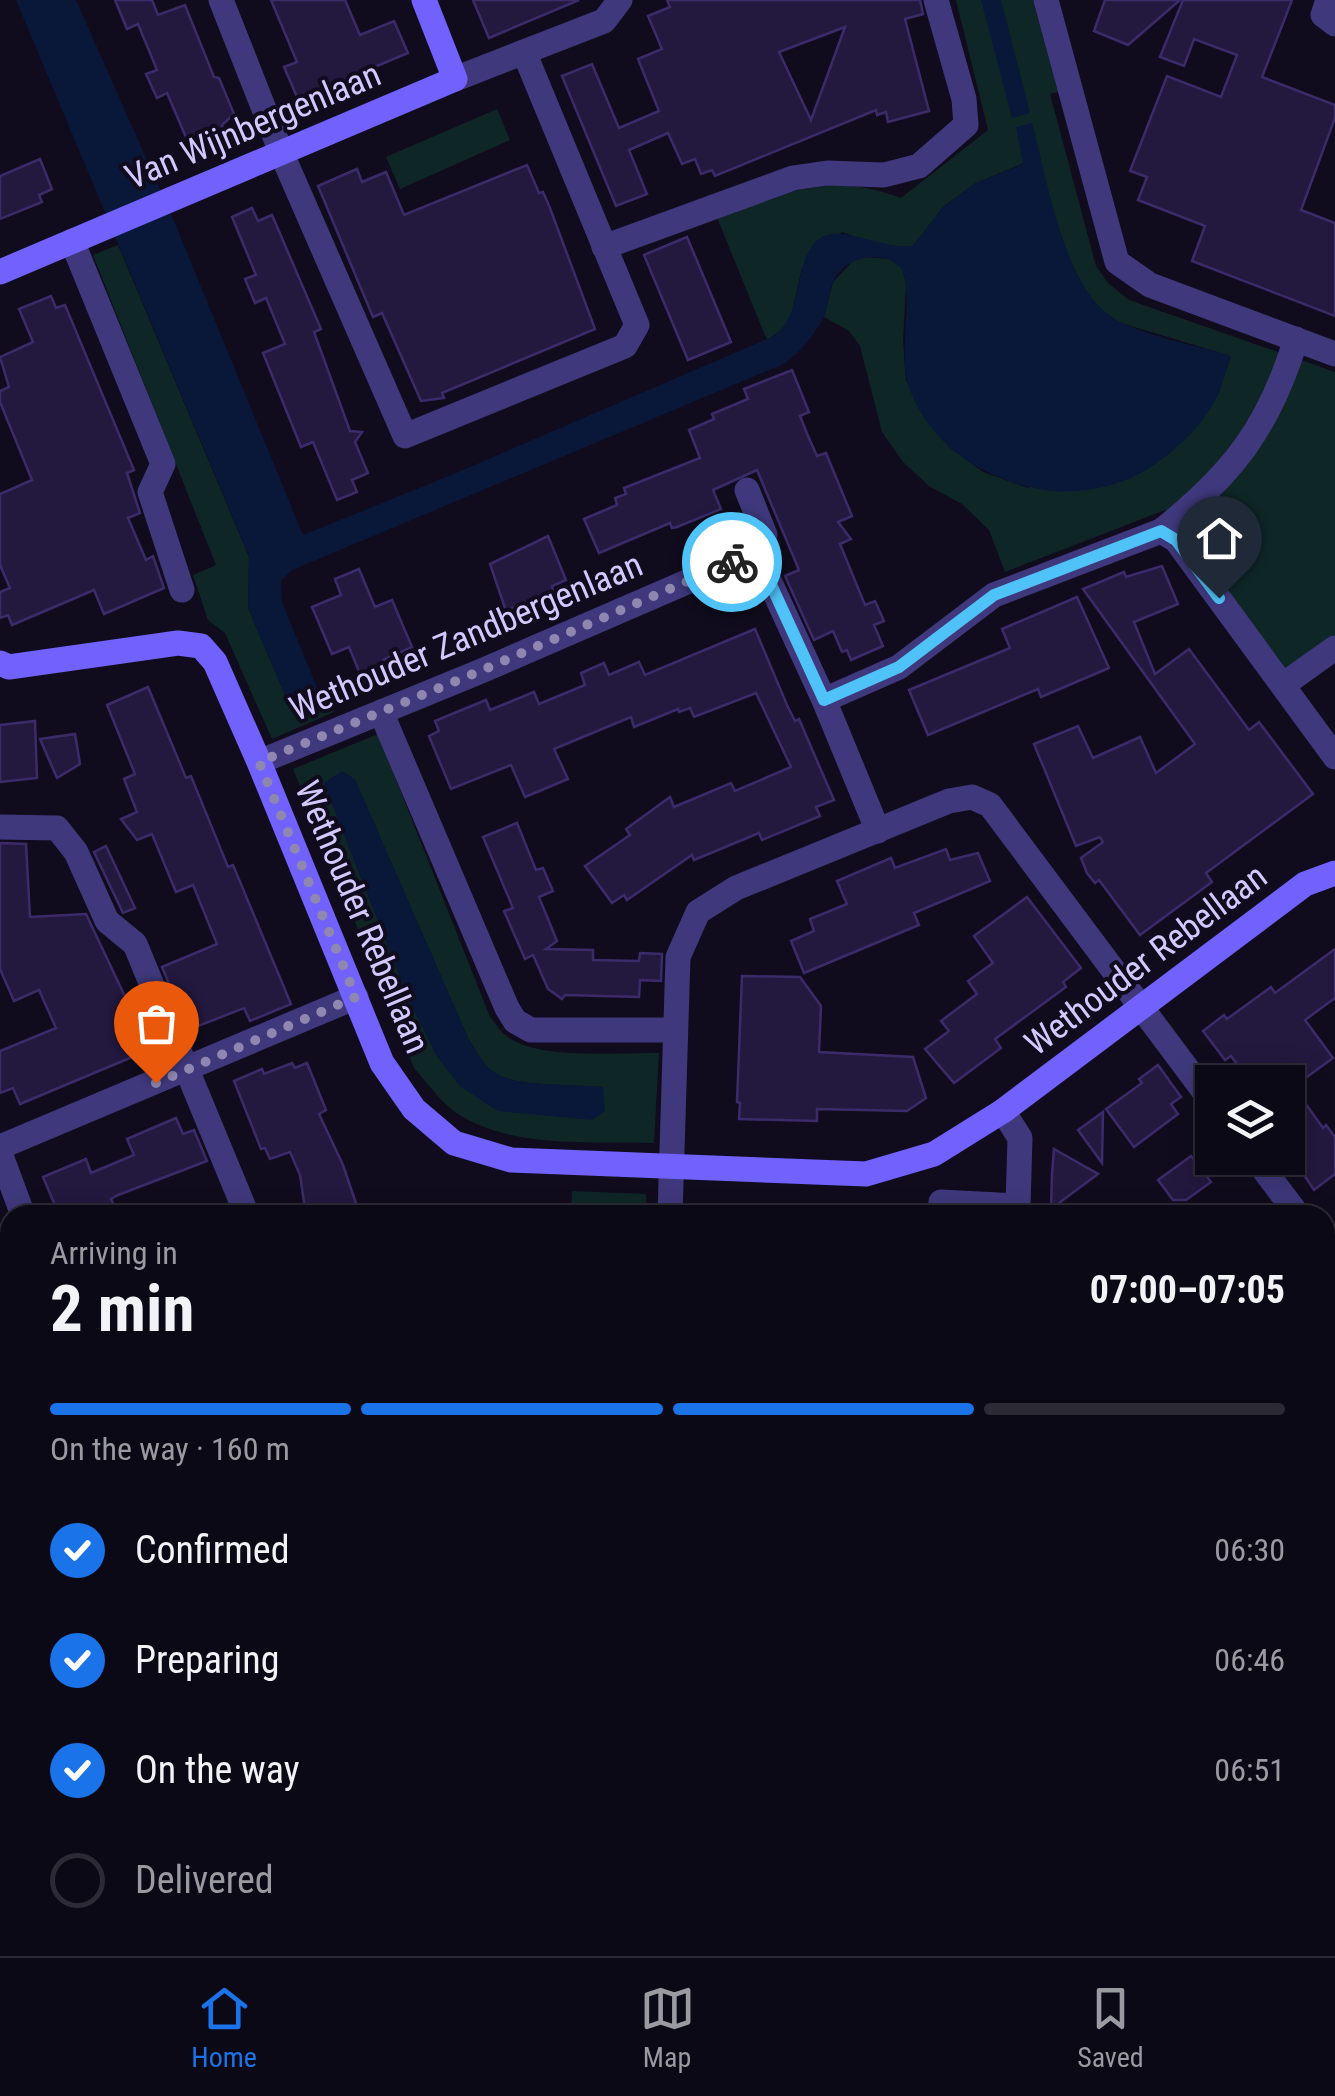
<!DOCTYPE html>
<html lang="en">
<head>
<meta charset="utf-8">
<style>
  :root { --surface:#0c0916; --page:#1a1723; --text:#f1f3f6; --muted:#9a9aa1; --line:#2c2a35; --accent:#1a73e8 }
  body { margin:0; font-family:"Roboto Condensed",sans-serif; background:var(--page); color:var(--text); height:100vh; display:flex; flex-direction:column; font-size:38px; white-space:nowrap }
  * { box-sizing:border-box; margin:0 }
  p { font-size:32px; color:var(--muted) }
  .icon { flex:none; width:55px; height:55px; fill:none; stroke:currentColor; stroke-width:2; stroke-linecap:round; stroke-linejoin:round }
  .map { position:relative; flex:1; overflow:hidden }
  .sheet { position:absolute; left:0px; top:1205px; width:1335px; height:752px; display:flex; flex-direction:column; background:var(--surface); border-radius:30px 30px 0 0; box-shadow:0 5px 25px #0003,0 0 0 2px var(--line) }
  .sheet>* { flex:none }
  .controls { position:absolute; left:1195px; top:1065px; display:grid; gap:20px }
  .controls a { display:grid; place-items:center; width:110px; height:110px; border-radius:0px; background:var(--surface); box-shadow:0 5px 25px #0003,0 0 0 2px var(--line); font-size:50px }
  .pin { position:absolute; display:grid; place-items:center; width:85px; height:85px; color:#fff; margin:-102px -42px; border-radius:50% 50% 50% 0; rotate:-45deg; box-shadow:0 0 10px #0007 }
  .pin .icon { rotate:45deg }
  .courier { position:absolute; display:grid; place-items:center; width:100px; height:100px; margin:-50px; border:8px solid #4fc3f7; border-radius:50%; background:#fff; color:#222; box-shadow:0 2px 12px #0007 }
  .headline em { font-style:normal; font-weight:700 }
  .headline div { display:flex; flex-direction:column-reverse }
  .headline { display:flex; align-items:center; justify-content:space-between; height:170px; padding:0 50px }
  h1 { font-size:65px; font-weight:700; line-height:75px }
  .bar { display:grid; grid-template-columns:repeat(4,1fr); gap:15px 10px; align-content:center; height:120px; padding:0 50px }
  .bar i { height:12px; border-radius:8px; background:var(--line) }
  .bar .selected { background:var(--accent) }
  .bar p { grid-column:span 4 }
  ol { padding:0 50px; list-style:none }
  li { display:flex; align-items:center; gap:30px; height:110px }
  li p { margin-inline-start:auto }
  li .icon { padding:10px; border-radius:50%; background:var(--accent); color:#fff; stroke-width:4 }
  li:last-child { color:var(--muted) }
  li i { width:55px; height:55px; border:5px solid var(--line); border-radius:50% }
  .dock { display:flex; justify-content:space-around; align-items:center; height:140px; border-top:2px solid var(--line); background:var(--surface); font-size:28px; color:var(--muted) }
  .dock a { display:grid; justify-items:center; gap:5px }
  .dock .selected { color:var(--accent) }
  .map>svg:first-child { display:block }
  .green { fill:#0f2627; fill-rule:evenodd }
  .water { fill:#091739 }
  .building { fill:#23183e; stroke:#3c2b6a; stroke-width:2.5; fill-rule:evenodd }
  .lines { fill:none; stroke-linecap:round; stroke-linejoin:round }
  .street { stroke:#3f387c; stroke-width:25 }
  .secondary { stroke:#7162fd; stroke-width:25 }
  .done { stroke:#8f87af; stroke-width:10; stroke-dasharray:0 18 }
  .route { stroke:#4fc3f7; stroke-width:12 }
  .labels { text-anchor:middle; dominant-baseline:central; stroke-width:8; stroke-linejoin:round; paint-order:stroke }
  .street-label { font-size:35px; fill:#d3c9fe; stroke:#100c1d }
</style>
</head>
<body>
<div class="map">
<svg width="1335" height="1956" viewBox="0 0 1335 1956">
  <rect width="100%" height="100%" fill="#100c1d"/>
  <g class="green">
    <path d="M 956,0 L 1033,0 L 1058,92 L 1050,94 L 1096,266 L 1108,283 L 1129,300 L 1335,372 L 1335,638 L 1288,672 L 1165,510 L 1005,572 L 989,530 L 962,504 L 929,486 L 903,462 L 882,432 L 860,346 L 849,331 L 824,317 L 833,282 L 852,262 L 862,257 L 890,259 L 902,268 L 906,284 L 903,342 L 906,381 L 949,447 L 983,472 L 1028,488 L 1218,395 L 1231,356 L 1121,323 L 1099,309 L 1082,287 L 1024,163 L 974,184 L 943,207 L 913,246 C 887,249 866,241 842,232 L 802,268 L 789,325 L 767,340 L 716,215 C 783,194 831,171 901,198 L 988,130 Z"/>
    <path d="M 497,109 L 510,140 L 400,189 L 386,157 Z"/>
    <path d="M 118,245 L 249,557 L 248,608 L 290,706 L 320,695 L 334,712 L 272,739 L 225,633 L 208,620 L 193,575 L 216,565 L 93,255 Z"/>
    <path d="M 378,734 L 490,1017 C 495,1023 500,1031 505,1035 C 536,1061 619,1052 659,1053 L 654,1143 C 593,1141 519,1149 463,1117 C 443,1106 429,1085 414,1068 L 293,769 ZM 342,772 L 355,780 L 468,1038 C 476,1051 484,1067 498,1075 C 523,1087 574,1084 602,1087 L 461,1087 L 437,1056 L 410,1002 L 324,783 Z"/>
    <path d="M 572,1191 L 646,1194 L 646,1215 L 571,1215 Z"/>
    <path d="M 0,1222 L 10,1248 L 10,1471 L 0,1490 Z"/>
    <path d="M 1335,1522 L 1335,1796 L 1325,1756 L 1325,1533 Z"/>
    <path d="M 789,1948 L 1129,1948 L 1130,1956 L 771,1956 Z"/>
  </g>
  <g class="water">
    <path d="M 16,0 L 76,0 L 174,221 L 303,535 L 449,476 L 774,336 C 807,310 791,260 820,238 C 841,224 882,250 913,246 L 943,207 L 974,184 L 1023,164 L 1016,127 L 1032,123 C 1048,180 1064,295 1120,322 C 1154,338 1196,345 1231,356 C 1226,367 1224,380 1219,392 C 1205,425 1171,456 1141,473 C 1114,488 1074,495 1045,490 C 985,481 927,444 908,384 C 898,352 914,293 902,270 C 899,264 891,260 884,258 C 864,255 842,262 833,282 C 827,293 829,307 823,319 C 812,338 801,351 784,364 L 292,570 L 281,581 L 282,602 L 320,695 L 290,707 L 248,608 L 249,556 Z"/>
    <path d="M 981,0 L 1001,0 L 1030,113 L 1012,118 Z"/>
    <path d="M 342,771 L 355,779 L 468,1038 C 476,1051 484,1067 498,1075 C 523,1087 574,1084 603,1087 L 605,1111 L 592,1120 L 498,1111 L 461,1087 L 437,1056 L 410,1002 L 324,783 Z"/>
  </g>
  <g class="building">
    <path d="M 115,0 L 152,0 L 158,15 L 185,5 L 214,77 L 219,78 L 234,114 L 222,125 L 228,142 L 194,156 L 167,93 L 157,98 L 146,74 L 157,70 L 138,24 L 127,29 Z"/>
    <path d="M 271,0 L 345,0 L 360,35 L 394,21 L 408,53 L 298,99 L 284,67 L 297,62 Z"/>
    <path d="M 473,0 L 579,0 L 489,38 Z"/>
    <path d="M 667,0 L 920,0 L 923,14 L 905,19 L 929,111 L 888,122 L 886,112 L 877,115 L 876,110 L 715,176 L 712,170 L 701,174 L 695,159 L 682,164 L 668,133 L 629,150 L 647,194 L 616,206 L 562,76 L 592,64 L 619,128 L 659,111 L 638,59 L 662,49 L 648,16 L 670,7 ZM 845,27 L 811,120 L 779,52 Z"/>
    <path d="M 1105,0 L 1180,0 L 1128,45 L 1094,31 Z"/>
    <path d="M 1183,0 L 1292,0 L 1262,77 L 1335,105 L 1335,118 L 1301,210 L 1335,223 L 1335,316 L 1192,261 L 1205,226 L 1138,200 L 1147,177 L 1130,171 L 1167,76 L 1221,97 L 1237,55 L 1194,39 L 1184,66 L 1160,57 Z"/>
    <path d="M 40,159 L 52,189 L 39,195 L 42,202 L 0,219 L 0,176 Z"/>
    <path d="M 527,165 L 539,193 L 543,192 L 550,208 L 595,329 L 442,393 L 444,398 L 421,401 L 382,313 L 373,317 L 318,186 L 357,169 L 362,182 L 386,172 L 404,215 Z"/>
    <path d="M 252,208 L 258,221 L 272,215 L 321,329 L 314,332 L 350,431 L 362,432 L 355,442 L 368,473 L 352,480 L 357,492 L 337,500 L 313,442 L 301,447 L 263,353 L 285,344 L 266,298 L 255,303 L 245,279 L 256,275 L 232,217 Z"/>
    <path d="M 687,237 L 731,342 L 688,360 L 644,255 Z"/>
    <path d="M 51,296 L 56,308 L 65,305 L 134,470 L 127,473 L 140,513 L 128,518 L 146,560 L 153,556 L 164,588 L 104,614 L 94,590 L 12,625 L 8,615 L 0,618 L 0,592 L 10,588 L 0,565 L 0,494 L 32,480 L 0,402 L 0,391 L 9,387 L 0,357 L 33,342 L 19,309 Z"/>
    <path d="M 792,370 L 809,412 L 800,416 L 808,436 L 817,456 L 826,453 L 852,516 L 838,522 L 851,539 L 840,544 L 865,605 L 875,601 L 884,621 L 874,625 L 883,646 L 851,660 L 847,650 L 842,652 L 833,631 L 814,640 L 785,576 L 799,570 L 757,470 L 713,490 L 721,509 L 677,527 L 672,528 L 670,523 L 599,553 L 584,519 L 617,505 L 615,498 L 626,494 L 624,488 L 700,458 L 689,430 L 714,419 L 712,414 L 748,399 L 744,389 Z"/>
    <path d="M 548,536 L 566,580 L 552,586 L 553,591 L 506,611 L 490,564 Z"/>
    <path d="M 1162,566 L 1178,604 L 1134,622 L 1155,674 L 1189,649 L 1249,730 L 1259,722 L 1313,794 L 1206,873 L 1212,882 L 1140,935 L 1099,880 L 1095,883 L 1087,873 L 1081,858 L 1103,842 L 1100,837 L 1076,846 L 1034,744 L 1078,726 L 1093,758 L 1140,737 L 1156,773 L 1195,744 L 1083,589 L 1124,572 L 1126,577 Z"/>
    <path d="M 359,569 L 375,607 L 392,600 L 412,647 L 383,660 L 389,674 L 364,684 L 349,647 L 332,654 L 312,607 L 341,595 L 335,579 Z"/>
    <path d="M 1077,597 L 1109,668 L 1041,697 L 1038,689 L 928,735 L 909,690 L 1010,648 L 1002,629 Z"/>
    <path d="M 755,629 L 787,705 L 795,721 L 799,719 L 834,800 L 816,807 L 820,816 L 762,840 L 759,833 L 694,860 L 692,855 L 627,900 L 624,895 L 612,903 L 585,866 L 630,835 L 626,829 L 670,797 L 674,807 L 731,783 L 735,791 L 791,767 L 756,693 L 694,717 L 690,708 L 679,712 L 678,709 L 634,727 L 631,717 L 554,749 L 568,779 L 525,797 L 511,765 L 451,789 L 429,736 L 439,731 L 435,721 L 486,700 L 490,710 L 534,692 L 539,704 L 585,685 L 581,673 L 604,663 L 609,675 L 639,662 L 645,675 Z"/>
    <path d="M 148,687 L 186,778 L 191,776 L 228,867 L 233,865 L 291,1004 L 250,1021 L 244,1008 L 188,1030 L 162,967 L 217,944 L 193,885 L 176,892 L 152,834 L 137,840 L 121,819 L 137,812 L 124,779 L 135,774 L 107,705 Z"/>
    <path d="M 35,721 L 37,778 L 0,782 L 0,725 Z"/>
    <path d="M 75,734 L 80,764 L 57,778 L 40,739 Z"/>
    <path d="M 517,823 L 536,870 L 543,868 L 553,891 L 539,897 L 557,941 L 546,949 L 593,950 L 593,960 L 639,961 L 640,953 L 662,954 L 661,981 L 640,980 L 639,997 L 565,995 L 562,999 L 548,989 L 533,955 L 525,959 L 504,911 L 513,908 L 483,837 Z"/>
    <path d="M 0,843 L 26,844 L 30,917 L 86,914 L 138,1024 L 126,1029 L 137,1055 L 20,1104 L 13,1088 L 0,1093 L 0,1051 L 56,1028 L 39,990 L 14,1001 L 0,969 Z"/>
    <path d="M 106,846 L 135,908 L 123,913 L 94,852 Z"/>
    <path d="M 946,849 L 950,860 L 978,853 L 990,881 L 914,913 L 919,925 L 804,973 L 791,941 L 814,931 L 810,919 L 847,904 L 837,881 L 891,858 L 895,868 Z"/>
    <path d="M 1027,897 L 1081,968 L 1063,982 L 1066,987 L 995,1039 L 1001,1048 L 954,1083 L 925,1049 L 949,1031 L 941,1021 L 977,994 L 968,981 L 993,963 L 974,936 Z"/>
    <path d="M 1335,949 L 1335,998 L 1305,1020 L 1333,1058 L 1300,1082 L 1290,1082 L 1323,1128 L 1326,1125 L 1335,1137 L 1335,1174 L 1314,1190 L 1288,1151 L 1288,1082 L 1250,1082 L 1231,1056 L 1225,1060 L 1203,1031 L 1224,1015 L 1227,1019 L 1271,987 L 1275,993 Z"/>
    <path d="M 742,976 L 800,977 L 821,1006 L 819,1052 L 913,1057 L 926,1098 L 907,1111 L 817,1109 L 817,1121 L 739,1119 L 740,1103 L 737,1102 Z"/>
    <path d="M 292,1063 L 295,1068 L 307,1063 L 326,1110 L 319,1114 L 343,1165 L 360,1215 L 306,1215 L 300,1175 L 290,1152 L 270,1159 L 265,1148 L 261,1149 L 234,1081 L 262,1069 L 264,1074 Z"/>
    <path d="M 1158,1065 L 1181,1097 L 1171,1104 L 1178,1114 L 1134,1147 L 1106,1109 L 1142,1083 L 1139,1079 Z"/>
    <path d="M 1103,1112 L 1102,1163 L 1078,1130 Z"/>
    <path d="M 176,1118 L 183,1134 L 194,1130 L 207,1161 L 118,1195 L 111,1199 L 118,1215 L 59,1215 L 43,1177 L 86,1159 L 91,1173 L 134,1155 L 127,1139 Z"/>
    <path d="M 1054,1149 L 1098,1174 L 1051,1209 L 1052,1174 Z"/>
    <path d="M 1191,1156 L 1211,1182 L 1186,1200 L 1173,1200 L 1158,1180 Z"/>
  </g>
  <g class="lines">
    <g class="street">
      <path d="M 221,0 L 281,152 L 405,436 L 625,346 L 637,325 L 524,52 L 455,79"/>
      <path d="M 1046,0 L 1117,262 L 1150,285 L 1335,354"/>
      <path d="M 1328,0 L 1323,15 L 1335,24"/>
      <path d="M 524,52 L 604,21 L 620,0"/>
      <path d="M 72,241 L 163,464 L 150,492 L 182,590"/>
      <path d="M 604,247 L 793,178 L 827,173 L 884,175 L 919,166 L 966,125 L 964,99 L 936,0"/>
      <path d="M 747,490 L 765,535 L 756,552 L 824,700 L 878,831"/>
      <path d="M 1161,531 C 1233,474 1269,427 1296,339"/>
      <path d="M 1283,685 L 1335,648"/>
      <path d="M 824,700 L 899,667 L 994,595 L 1161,531 L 1176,540 L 1335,757"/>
      <path d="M 381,712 L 507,1008 L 515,1021 L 531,1030 L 675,1030"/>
      <path d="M 259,762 L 479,672 L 756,552"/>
      <path d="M 0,827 L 57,828 L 76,852 L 107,921 L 135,944 L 247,1215"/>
      <path d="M 0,1147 L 356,997"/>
      <path d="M 0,1153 L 23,1215"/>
      <path d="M 1255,1158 L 1298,1215"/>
      <path d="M 941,1202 L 1018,1206 L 1020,1138 L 1003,1111"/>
      <path d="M 670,1215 L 678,957 L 698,912 L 736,888 L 949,801 L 972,797 L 990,805 L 1212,1102"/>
      <path d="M 1325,1496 L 1335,1485"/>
      <path d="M 717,1956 L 738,1948"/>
    </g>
    <g class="secondary">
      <path d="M 0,272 L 455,79 L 424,0"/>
      <path d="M 0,663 L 9,667 L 178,643 L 201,646 L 215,662 L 259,762 L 382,1063 L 414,1109 L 454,1143 L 511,1160 L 866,1174 L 934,1154 L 1003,1111 L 1305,884 L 1335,873"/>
    </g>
  </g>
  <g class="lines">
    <path class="done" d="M 156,1083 L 356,997 L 259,762 L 478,672 L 732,562"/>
    <path class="route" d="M 732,562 L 756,552 L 824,700 L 899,667 L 994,595 L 1161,531 L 1176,540 L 1219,598"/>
  </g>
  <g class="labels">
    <g class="street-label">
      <text transform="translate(253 126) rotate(-23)">Van Wijnbergenlaan</text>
      <text transform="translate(466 637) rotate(-23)">Wethouder Zandbergenlaan</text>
      <text transform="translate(362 917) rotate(67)">Wethouder Rebellaan</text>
      <text transform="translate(1146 960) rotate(-37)">Wethouder Rebellaan</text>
    </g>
  </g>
</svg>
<div class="controls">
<a><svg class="icon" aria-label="layers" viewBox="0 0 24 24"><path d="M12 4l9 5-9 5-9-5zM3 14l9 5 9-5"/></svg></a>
</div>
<div class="pin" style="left:156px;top:1083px;background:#ea580c"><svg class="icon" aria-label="bag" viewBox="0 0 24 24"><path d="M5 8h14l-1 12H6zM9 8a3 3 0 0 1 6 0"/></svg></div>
<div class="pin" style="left:1219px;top:598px;background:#1f2937"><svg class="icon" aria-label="home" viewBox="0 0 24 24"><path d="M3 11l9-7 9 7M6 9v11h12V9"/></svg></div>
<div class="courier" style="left:732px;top:562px"><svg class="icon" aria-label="bike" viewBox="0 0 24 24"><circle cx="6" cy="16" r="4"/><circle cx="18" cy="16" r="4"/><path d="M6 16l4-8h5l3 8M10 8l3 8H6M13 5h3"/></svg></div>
<section class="sheet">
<div class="headline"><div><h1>2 min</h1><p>Arriving in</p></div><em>07:00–07:05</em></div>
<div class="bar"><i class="selected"></i><i class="selected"></i><i class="selected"></i><i></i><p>On the way · 160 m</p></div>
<ol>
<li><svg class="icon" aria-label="check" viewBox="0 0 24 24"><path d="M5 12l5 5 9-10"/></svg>Confirmed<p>06:30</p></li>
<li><svg class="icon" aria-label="check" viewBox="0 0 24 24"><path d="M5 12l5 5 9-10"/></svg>Preparing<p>06:46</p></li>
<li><svg class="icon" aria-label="check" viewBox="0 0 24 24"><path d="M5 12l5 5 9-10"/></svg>On the way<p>06:51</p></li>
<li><i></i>Delivered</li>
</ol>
</section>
</div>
<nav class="dock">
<a class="selected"><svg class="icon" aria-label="home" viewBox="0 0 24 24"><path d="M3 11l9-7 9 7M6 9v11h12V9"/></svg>Home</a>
<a><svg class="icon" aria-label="map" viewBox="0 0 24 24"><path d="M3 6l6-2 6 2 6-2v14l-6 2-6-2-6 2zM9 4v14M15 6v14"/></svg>Map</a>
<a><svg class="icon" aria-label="saved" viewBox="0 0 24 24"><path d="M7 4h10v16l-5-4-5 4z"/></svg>Saved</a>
</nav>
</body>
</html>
